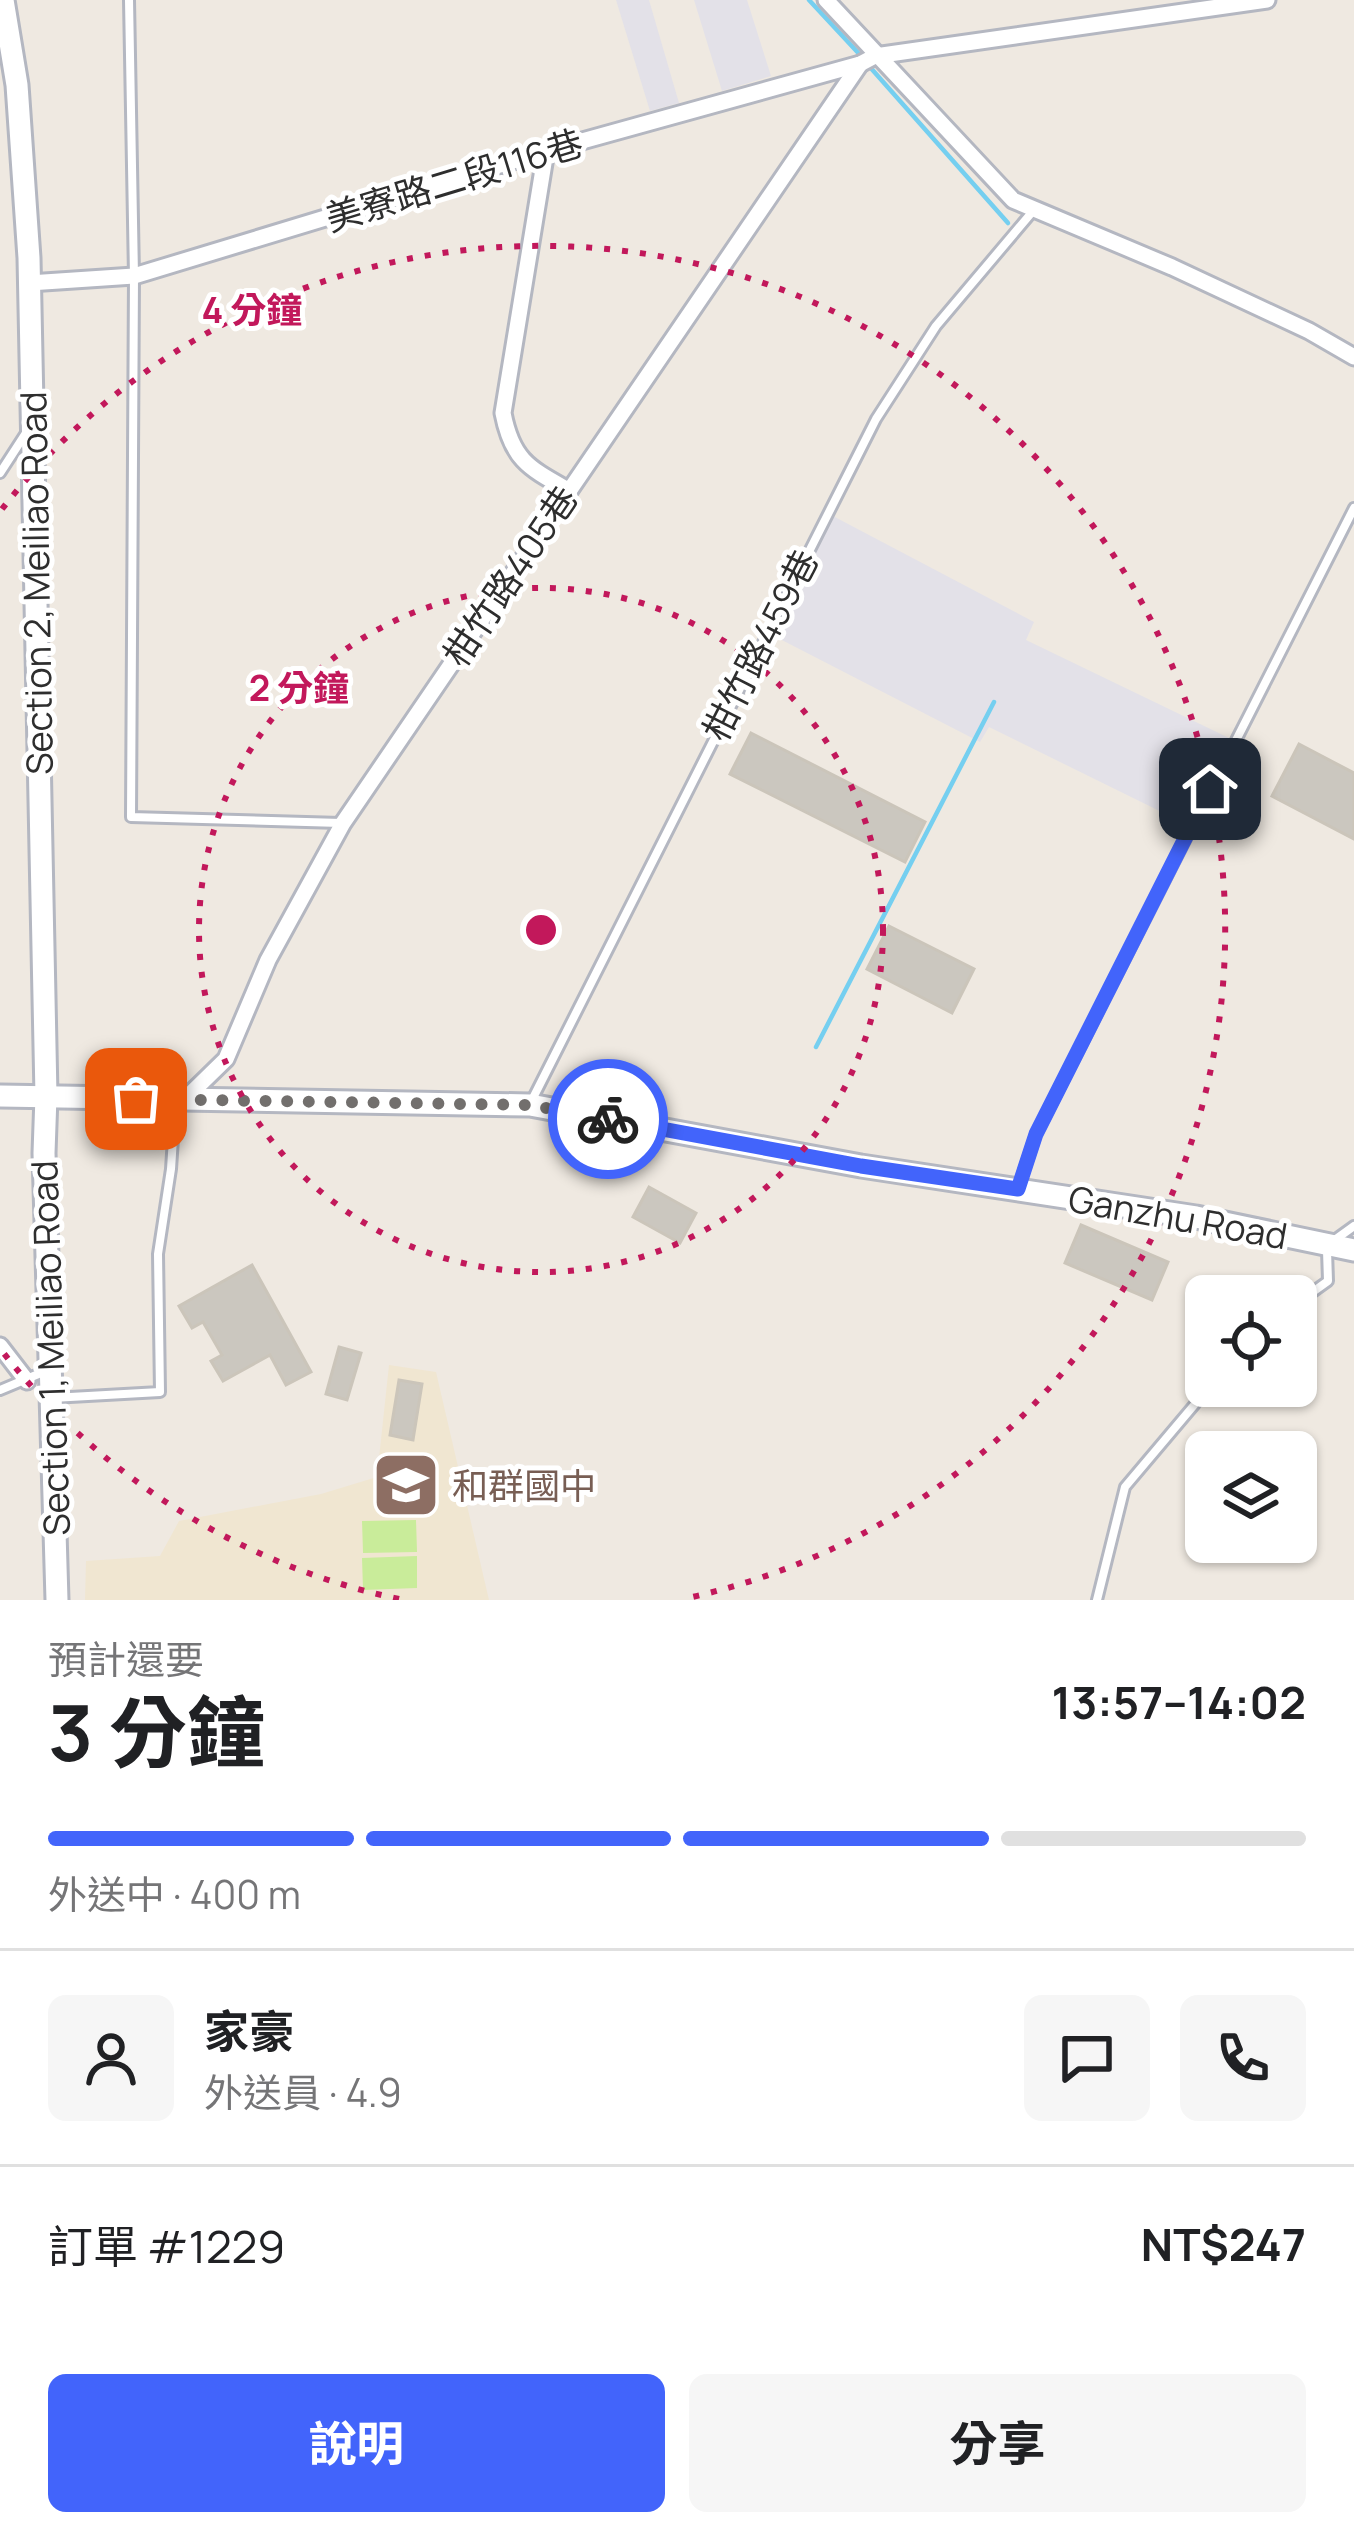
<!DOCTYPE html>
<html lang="zh-TW">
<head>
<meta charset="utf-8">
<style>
  :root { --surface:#fff; --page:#f6f6f6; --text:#202124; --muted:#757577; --line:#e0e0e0; --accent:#4264fb }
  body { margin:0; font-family:Manrope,"Noto Sans TC",sans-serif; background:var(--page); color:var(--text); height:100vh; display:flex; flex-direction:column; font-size:45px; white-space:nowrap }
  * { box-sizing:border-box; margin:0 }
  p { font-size:39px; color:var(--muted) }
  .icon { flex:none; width:66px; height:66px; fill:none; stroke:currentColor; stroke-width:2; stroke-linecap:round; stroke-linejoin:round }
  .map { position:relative; height:1600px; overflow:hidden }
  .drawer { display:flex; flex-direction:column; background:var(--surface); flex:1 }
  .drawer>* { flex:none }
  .fabs { position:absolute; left:1185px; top:1275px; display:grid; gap:24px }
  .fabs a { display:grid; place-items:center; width:132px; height:132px; border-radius:18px; background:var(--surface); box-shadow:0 3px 9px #0004; font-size:60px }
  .pin { position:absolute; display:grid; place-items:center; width:102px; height:102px; color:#fff; margin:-51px; border-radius:24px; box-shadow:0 6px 18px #0006 }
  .courier { position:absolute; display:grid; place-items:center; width:120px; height:120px; margin:-60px; border:9px solid #4264fb; border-radius:50%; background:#fff; color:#222; box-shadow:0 3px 15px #0007 }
  .summary em { font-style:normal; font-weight:700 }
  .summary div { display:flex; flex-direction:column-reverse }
  .summary { display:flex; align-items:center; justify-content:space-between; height:204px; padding:0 48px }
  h1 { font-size:78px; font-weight:700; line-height:90px }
  .bar { display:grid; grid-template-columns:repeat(4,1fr); gap:18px 12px; align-content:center; height:144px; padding:0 48px }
  .bar i { height:15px; border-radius:9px; background:var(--line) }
  .bar .current { background:var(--accent) }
  .bar p { grid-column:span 4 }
  .line { display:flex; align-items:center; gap:30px; padding:0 48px; border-top:3px solid var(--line) }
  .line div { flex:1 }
  .round { display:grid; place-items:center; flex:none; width:126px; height:126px; border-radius:18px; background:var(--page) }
  .primary-button { display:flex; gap:24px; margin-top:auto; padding:24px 48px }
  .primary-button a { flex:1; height:138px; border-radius:18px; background:var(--accent); color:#fff; font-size:48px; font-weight:700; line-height:138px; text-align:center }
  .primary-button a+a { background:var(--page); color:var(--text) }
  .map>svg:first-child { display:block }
  .industrial { fill:#e3e1e8 }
  .education { fill:#f0e6d1 }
  .pitch { fill:#c9ec9a }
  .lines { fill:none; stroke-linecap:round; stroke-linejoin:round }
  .stream { stroke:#75cff0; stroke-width:4.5 }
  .building { fill:#cbc7bf; stroke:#cbc5ba; stroke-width:3 }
  .lane-casing { stroke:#b4b7c1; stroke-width:14 }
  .street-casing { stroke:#b4b7c1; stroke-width:21 }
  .secondary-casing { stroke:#b4b7c1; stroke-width:27 }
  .lane { stroke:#fff; stroke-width:8 }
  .street { stroke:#fff; stroke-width:15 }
  .secondary { stroke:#fff; stroke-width:21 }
  .done { stroke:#726f6d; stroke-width:12; stroke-dasharray:0 21.6 }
  .route { stroke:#4264fb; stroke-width:15 }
  .ring { fill:none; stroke:#c2185b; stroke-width:6; stroke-dasharray:6 12 }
  .labels { text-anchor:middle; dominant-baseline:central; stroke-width:10; stroke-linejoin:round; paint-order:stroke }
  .street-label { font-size:36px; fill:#2e2e2e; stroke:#fff }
  .education-label { font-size:36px; fill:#785e54; stroke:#fff; text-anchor:start }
  .centre { fill:#c2185b; stroke:#fff; stroke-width:6 }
  .ring-label { font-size:36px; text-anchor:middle; font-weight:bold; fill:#c2185b; stroke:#fff; stroke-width:10; stroke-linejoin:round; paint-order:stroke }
</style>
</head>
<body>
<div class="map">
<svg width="1354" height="1600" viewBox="0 0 1354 1600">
  <rect width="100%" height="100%" fill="#efe9e1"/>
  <g class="industrial">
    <path d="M 616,0 L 649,0 L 679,103 L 650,111 Z"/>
    <path d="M 694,0 L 747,0 L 771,76 L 722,91 Z"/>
    <path d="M 831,515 L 1034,622 L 1026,640 L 1229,738 L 1190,826 L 989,727 L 980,742 L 776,637 Z"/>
  </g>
  <path class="education" d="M 389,1365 L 436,1372 L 489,1600 L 85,1600 L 86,1561 L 160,1556 L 179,1521 L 321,1494 L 377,1477 Z"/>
  <g class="pitch">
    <path d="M 416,1520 L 417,1552 L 363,1553 L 362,1521 Z"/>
    <path d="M 417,1556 L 417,1588 L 363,1590 L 362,1558 Z"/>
  </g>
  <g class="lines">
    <g class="stream">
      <path d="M 809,0 L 862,57"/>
      <path d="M 869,66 L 1008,223"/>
      <path d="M 816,1047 L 994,702"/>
    </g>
  </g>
  <g class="building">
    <path d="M 751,733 L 925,822 L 905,862 L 730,774 Z"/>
    <path d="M 1299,744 L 1354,773 L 1354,839 L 1272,796 Z"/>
    <path d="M 889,926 L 974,969 L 952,1013 L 867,969 Z"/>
    <path d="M 649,1187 L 696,1213 L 680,1243 L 633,1217 Z"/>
    <path d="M 1081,1225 L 1168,1262 L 1152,1300 L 1065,1263 Z"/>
    <path d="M 252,1265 L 311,1372 L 286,1385 L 270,1355 L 223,1381 L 211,1361 L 222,1355 L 203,1322 L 192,1328 L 179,1306 Z"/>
    <path d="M 339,1347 L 361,1353 L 347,1400 L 326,1394 Z"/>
    <path d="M 399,1380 L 422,1384 L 413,1440 L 390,1435 Z"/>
  </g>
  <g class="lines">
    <g class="lane-casing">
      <g id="lane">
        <path d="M 129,0 L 134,276 L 131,817 L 341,823"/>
        <path d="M 0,473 L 26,433"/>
        <path d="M 532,1100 L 876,419 L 936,326 L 1033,211"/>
        <path d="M 1018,1189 L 1036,1134 L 1354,508"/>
        <path d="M 1336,1239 L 1354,1226"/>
        <path d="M 1296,1304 L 1328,1281 L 1327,1250"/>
        <path d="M 0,1390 L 48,1370"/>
        <path d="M 52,1398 L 160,1392 L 158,1254 L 171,1169 L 175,1108 L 179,1104"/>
        <path d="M 1097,1600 L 1125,1487 L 1195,1404 L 1206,1384"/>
      </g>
    </g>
    <g class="street-casing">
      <g id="street">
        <path d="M 826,0 L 1013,200 L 1172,267 L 1309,331 L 1354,357"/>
        <path d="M 546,151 L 503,413 C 512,460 529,468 568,490"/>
        <path d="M 29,283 L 134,276 L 546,151 L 860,64 L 875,56 L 1267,0"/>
        <path d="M 185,1099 L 226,1059 L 268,960 L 343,823 L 860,64"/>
        <path d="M 0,1346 L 27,1381"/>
      </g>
    </g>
    <g class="secondary-casing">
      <g id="secondary">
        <path d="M 3,0 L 17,85 L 29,258 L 46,1096 L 44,1153 L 57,1600"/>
        <path d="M 0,1096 L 530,1105 L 861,1166 L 1196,1217 L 1354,1250"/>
      </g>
    </g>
    <use href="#lane" class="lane"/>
    <use href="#street" class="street"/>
    <use href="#secondary" class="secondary"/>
  </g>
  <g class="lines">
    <path class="done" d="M 136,1099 L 530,1105 L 608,1119"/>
    <path class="route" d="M 608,1119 L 861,1166 L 1018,1189 L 1036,1134 L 1210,789"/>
  </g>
  <g class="ring">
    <circle cx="541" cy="930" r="342"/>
    <path d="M399 1599A684 684 0 0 1 2 1351M2 509A684 684 0 1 1 683 1599"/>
  </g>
  <defs>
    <g id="school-square" transform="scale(3.45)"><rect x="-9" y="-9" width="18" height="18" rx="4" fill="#8d6e63" stroke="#fff"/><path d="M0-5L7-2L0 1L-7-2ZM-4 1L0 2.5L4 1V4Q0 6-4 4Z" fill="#fff"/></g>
  </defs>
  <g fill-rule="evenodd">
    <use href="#school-square" x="406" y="1485"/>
  </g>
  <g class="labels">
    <g class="street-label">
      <text transform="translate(454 180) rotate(-17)">美寮路二段116巷</text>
      <text transform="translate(510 576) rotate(-56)">柑竹路405巷</text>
      <text transform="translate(36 583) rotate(-91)">Section 2, Meiliao Road</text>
      <text transform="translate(760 645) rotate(-63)">柑竹路459巷</text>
      <text transform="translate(1178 1217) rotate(10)">Ganzhu Road</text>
      <text transform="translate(50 1348) rotate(-92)">Section 1, Meiliao Road</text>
    </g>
    <g class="education-label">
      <text x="452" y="1485">和群國中</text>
    </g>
  </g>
  <circle cx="541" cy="930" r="18" class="centre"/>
  <g class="ring-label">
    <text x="252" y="323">4 分鐘</text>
    <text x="299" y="701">2 分鐘</text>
  </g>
</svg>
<div class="fabs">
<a><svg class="icon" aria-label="locate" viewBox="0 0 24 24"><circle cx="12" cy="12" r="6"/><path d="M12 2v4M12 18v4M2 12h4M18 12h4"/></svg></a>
<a><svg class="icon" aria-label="layers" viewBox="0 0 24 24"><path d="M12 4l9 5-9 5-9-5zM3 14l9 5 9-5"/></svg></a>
</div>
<div class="pin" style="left:136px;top:1099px;background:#ea580c"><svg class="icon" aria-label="bag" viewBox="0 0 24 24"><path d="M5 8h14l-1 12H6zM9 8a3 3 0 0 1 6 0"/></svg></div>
<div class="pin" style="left:1210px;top:789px;background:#1f2937"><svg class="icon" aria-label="home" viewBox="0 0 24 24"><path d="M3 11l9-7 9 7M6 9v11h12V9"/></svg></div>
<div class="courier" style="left:608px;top:1119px"><svg class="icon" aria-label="bike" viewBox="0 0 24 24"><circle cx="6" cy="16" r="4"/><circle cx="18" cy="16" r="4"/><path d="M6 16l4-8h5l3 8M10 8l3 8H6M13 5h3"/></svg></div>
</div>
<section class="drawer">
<div class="summary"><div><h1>3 分鐘</h1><p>預計還要</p></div><em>13:57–14:02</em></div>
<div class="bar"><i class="current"></i><i class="current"></i><i class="current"></i><i></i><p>外送中 · 400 m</p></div>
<div class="line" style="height:216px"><a class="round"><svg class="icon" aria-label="person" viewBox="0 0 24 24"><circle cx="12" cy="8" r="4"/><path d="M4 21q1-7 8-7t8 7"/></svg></a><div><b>家豪</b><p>外送員 · 4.9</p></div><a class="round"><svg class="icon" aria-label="chat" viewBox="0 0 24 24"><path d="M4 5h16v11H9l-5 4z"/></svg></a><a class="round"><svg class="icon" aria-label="phone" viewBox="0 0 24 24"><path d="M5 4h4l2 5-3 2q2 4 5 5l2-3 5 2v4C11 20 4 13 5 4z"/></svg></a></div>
<div class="line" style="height:156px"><div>訂單 #1229</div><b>NT$247</b></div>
<div class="primary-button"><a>說明</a><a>分享</a></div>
</section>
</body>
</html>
